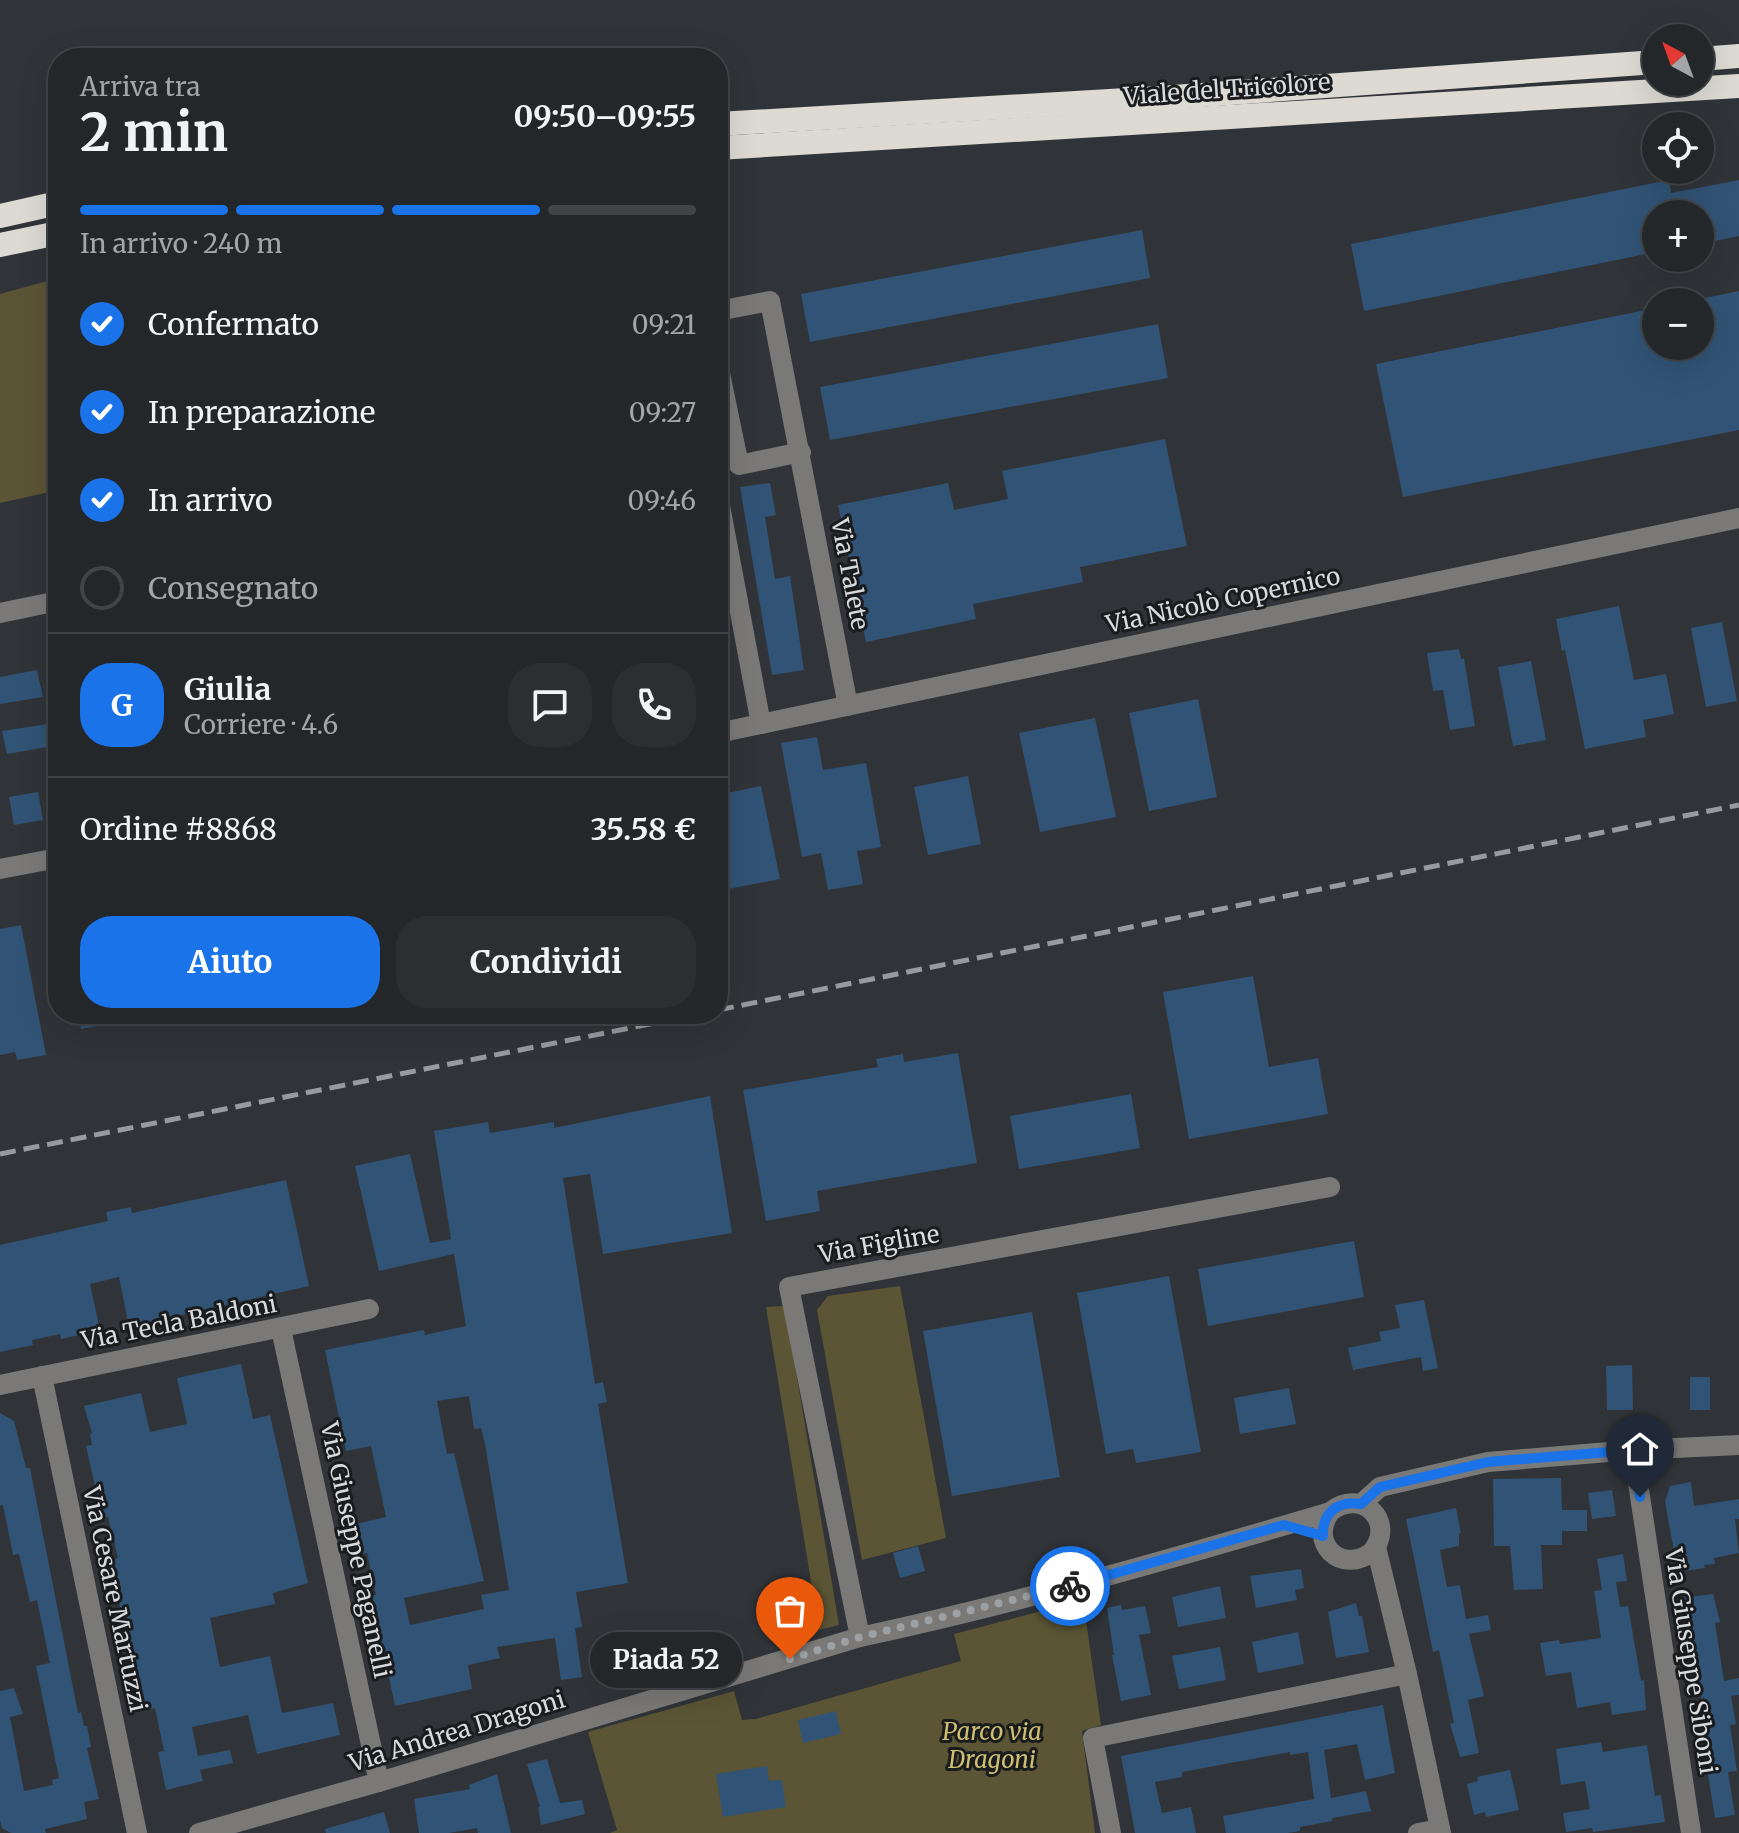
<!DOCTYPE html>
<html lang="it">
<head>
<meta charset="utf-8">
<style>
  :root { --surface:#24272a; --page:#2c2f32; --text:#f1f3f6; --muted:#a3a5a8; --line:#414447; --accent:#1a73e8 }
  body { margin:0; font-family:Merriweather,serif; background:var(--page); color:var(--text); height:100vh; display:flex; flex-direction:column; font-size:30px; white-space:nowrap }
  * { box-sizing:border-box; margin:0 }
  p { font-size:26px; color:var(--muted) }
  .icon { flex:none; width:44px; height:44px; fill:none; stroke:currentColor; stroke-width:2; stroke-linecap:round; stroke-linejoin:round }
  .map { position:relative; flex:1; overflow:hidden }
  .side { position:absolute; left:48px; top:48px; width:680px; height:976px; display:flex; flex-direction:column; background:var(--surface); border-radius:32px; box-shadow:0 8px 32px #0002,0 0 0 2px var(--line) }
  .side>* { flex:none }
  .needle { width:52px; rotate:319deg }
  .fabs { position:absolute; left:1642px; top:24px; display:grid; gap:16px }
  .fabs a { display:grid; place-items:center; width:72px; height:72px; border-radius:50%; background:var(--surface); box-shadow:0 8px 32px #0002,0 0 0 2px var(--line); font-size:40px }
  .pin { position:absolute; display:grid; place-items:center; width:68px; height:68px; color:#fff; margin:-82px -34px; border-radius:50% 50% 50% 0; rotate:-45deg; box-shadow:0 0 8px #0007 }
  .pin .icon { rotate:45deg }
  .courier { position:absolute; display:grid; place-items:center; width:80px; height:80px; margin:-40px; border:6px solid #1a73e8; border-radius:50%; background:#fff; color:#222; box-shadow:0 2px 10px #0007 }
  .bubble { position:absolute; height:56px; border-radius:28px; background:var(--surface); box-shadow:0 8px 32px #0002,0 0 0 2px var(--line); font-size:26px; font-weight:700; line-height:56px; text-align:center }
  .headline em { font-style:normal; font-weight:700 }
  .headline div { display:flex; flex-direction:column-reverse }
  .headline { display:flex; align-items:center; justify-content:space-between; height:136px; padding:0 32px }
  h1 { font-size:52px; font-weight:700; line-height:60px }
  .bar { display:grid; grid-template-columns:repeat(4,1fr); gap:12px 8px; align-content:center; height:96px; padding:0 32px }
  .bar i { height:10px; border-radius:6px; background:var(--line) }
  .bar .active { background:var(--accent) }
  .bar p { grid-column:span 4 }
  .line { display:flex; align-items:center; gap:20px; padding:0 32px; border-top:2px solid var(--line) }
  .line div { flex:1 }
  .round { display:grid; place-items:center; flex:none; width:84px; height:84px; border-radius:32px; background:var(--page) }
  ol { padding:0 32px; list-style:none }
  li { display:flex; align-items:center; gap:24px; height:88px }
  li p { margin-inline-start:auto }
  li .icon { padding:8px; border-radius:50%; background:var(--accent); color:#fff; stroke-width:4 }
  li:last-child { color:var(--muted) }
  li i { width:44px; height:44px; border:4px solid var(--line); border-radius:50% }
  .cta { display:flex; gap:16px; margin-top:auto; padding:16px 32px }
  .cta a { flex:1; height:92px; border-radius:32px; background:var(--accent); color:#fff; font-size:32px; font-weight:700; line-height:92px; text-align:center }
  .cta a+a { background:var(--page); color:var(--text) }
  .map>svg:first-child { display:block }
  .green { fill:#5b5535 }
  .building { fill:#315375; fill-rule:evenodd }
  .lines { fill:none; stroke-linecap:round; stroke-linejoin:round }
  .minor { stroke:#7a7977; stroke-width:20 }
  .highway { stroke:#dcdad3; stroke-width:24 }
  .rail { stroke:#979a9e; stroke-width:5; stroke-dasharray:16 8; stroke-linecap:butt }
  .done { stroke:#9da1a4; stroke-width:8; stroke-dasharray:0 14.4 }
  .route { stroke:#1a73e8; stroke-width:10 }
  .labels { text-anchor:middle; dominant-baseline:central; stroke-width:6; stroke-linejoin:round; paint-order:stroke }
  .street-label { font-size:24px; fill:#d8dbde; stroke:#191b1d }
  .park-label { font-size:24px; font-style:italic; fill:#cfbf72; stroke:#191b1d }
</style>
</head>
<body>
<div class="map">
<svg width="1739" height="1833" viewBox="0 0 1739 1833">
  <rect width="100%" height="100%" fill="#303438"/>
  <g class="green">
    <path d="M 58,278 L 58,490 L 0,503 L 0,294 Z"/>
    <path d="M 900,1286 L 946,1538 L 862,1560 L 817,1310 L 828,1296 Z"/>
    <path d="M 783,1306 L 786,1313 L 839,1625 L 819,1630 L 766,1307 Z"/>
    <path d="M 1083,1600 L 1101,1725 L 1082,1731 L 1095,1833 L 610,1833 L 617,1830 L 588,1732 L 734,1691 L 742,1720 L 756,1719 L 961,1661 L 954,1634 Z"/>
  </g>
  <g class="building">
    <path d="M 1669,180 L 1671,193 L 1739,180 L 1739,236 L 1700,244 L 1700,214 L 1656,214 L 1656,252 L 1364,311 L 1351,244 Z"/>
    <path d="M 1142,230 L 1150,278 L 810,342 L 801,294 Z"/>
    <path d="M 1739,291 L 1739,430 L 1403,497 L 1376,364 L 1656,308 L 1656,346 L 1700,346 L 1700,299 Z"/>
    <path d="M 1158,324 L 1168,378 L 830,440 L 820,387 Z"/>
    <path d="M 1165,439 L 1187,546 L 1080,567 L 1083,582 L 973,604 L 976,619 L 866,642 L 838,505 L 948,483 L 954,510 L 1008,499 L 1002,471 Z"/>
    <path d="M 770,483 L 776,515 L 765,517 L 775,579 L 790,576 L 804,670 L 772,675 L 740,487 Z"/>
    <path d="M 1619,606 L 1634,680 L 1666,674 L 1674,714 L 1643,720 L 1646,737 L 1585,749 L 1565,650 L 1562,651 L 1556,619 Z"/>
    <path d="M 1722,622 L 1737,701 L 1706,707 L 1691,628 Z"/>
    <path d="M 1459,649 L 1461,659 L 1464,658 L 1475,726 L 1450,730 L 1443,690 L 1433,691 L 1427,653 Z"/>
    <path d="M 1531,661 L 1546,740 L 1513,746 L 1498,667 Z"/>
    <path d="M 37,670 L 43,697 L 0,704 L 0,677 Z"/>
    <path d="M 1198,699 L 1217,797 L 1149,811 L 1129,713 Z"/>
    <path d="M 1095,718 L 1116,817 L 1040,832 L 1019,733 Z"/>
    <path d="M 48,724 L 53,746 L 7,754 L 2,731 Z"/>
    <path d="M 817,737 L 823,770 L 866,763 L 881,847 L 857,851 L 863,884 L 828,890 L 821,853 L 802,857 L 781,743 Z"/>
    <path d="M 968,776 L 981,844 L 928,855 L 914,787 Z"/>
    <path d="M 761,786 L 780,879 L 718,891 L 718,795 Z"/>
    <path d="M 38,792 L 43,820 L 14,825 L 9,797 Z"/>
    <path d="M 21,925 L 46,1055 L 17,1060 L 15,1052 L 0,1055 L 0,929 Z"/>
    <path d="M 1253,976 L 1269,1067 L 1318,1058 L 1328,1114 L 1189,1139 L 1163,992 Z"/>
    <path d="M 78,1014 L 122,1014 L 123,1021 L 81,1029 Z"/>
    <path d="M 958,1053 L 977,1163 L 817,1191 L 820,1211 L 766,1221 L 743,1090 L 878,1067 L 876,1059 L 903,1054 L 904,1062 Z"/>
    <path d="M 1131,1094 L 1140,1148 L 1019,1169 L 1010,1116 Z"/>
    <path d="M 710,1096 L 732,1233 L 603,1254 L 590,1174 L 563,1178 L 595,1384 L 603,1382 L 607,1402 L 598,1404 L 628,1583 L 576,1592 L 582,1627 L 575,1628 L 582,1677 L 561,1680 L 555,1638 L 497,1647 L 500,1658 L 468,1665 L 472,1689 L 395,1706 L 372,1595 L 376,1595 L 367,1553 L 362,1554 L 356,1524 L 386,1517 L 371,1446 L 346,1451 L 325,1350 L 424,1330 L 425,1335 L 466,1326 L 454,1254 L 379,1271 L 355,1166 L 410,1154 L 430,1243 L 451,1239 L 434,1131 L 488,1122 L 490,1133 L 554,1122 L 554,1128 ZM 469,1396 L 474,1429 L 481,1428 L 485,1444 L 509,1590 L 481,1595 L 484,1609 L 410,1625 L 404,1598 L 484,1581 L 454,1453 L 447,1454 L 437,1401 Z"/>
    <path d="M 286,1180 L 309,1286 L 129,1327 L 119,1277 L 90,1284 L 100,1330 L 61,1339 L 60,1334 L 32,1340 L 33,1345 L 0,1352 L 0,1245 L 108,1221 L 106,1212 L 131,1207 L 132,1213 Z"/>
    <path d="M 1354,1241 L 1364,1297 L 1208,1326 L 1198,1269 Z"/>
    <path d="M 1169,1276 L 1201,1452 L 1136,1463 L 1133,1449 L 1106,1454 L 1077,1293 Z"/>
    <path d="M 1424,1300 L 1438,1368 L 1423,1371 L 1421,1357 L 1353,1370 L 1348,1348 L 1381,1341 L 1379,1332 L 1400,1328 L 1395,1305 Z"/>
    <path d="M 1032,1312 L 1060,1477 L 952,1496 L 923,1331 Z"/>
    <path d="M 241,1364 L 253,1419 L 270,1415 L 308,1583 L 273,1593 L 275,1604 L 210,1618 L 220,1667 L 270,1656 L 282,1713 L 333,1703 L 340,1735 L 257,1754 L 248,1715 L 192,1727 L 198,1756 L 230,1750 L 233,1763 L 200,1770 L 203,1781 L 166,1790 L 158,1752 L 164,1751 L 155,1708 L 142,1711 L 110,1560 L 118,1558 L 108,1517 L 102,1518 L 86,1446 L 92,1445 L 90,1434 L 92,1433 L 84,1406 L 141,1393 L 150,1432 L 187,1424 L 177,1378 Z"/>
    <path d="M 1632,1365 L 1633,1410 L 1607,1410 L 1606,1366 Z"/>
    <rect x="1690" y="1377" width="20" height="33"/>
    <path d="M 1289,1388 L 1296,1424 L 1240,1434 L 1234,1398 Z"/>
    <path d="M 0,1413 L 14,1421 L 26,1468 L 30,1468 L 78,1713 L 81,1712 L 84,1726 L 87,1726 L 91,1747 L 87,1748 L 99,1799 L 84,1802 L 87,1819 L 45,1829 L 46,1833 L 11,1833 L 2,1828 L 0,1820 L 0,1691 L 14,1688 L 23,1714 L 10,1717 L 24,1791 L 53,1785 L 52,1780 L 59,1778 L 36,1666 L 50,1663 L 37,1600 L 30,1602 L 19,1554 L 13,1555 L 3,1505 L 0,1506 Z"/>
    <path d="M 1561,1478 L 1562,1510 L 1587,1510 L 1587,1531 L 1562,1531 L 1562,1545 L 1541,1545 L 1543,1589 L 1514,1590 L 1510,1546 L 1494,1546 L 1493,1479 Z"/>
    <path d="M 1691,1482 L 1694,1506 L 1739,1499 L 1739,1519 L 1735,1519 L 1739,1553 L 1714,1558 L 1715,1564 L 1704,1565 L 1705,1568 L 1678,1572 L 1665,1502 L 1670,1486 Z"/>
    <path d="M 1612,1490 L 1616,1516 L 1592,1519 L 1588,1493 Z"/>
    <path d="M 1456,1508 L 1461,1533 L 1459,1533 L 1459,1546 L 1440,1550 L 1447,1587 L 1460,1585 L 1466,1619 L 1488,1615 L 1491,1630 L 1469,1634 L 1484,1696 L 1468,1700 L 1479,1753 L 1460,1757 L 1450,1724 L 1454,1723 L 1439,1650 L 1433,1652 L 1406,1519 Z"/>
    <path d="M 918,1546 L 925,1571 L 900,1578 L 893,1553 Z"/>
    <path d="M 1623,1554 L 1627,1581 L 1616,1582 L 1620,1607 L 1628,1606 L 1641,1681 L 1644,1680 L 1646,1710 L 1612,1715 L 1610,1702 L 1577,1708 L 1571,1672 L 1546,1676 L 1540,1643 L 1559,1640 L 1560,1644 L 1601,1638 L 1594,1591 L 1602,1590 L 1597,1559 Z"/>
    <path d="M 1301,1569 L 1304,1588 L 1295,1590 L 1297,1600 L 1256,1608 L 1250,1576 Z"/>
    <path d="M 1220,1586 L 1226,1618 L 1178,1627 L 1172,1597 Z"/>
    <path d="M 1713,1594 L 1720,1622 L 1715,1623 L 1724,1681 L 1739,1678 L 1739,1695 L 1731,1696 L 1736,1724 L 1730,1725 L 1737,1771 L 1728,1772 L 1735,1815 L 1715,1818 L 1704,1750 L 1708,1749 L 1692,1626 L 1686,1627 L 1682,1598 Z"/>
    <path d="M 1356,1603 L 1359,1616 L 1362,1616 L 1369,1652 L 1336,1658 L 1328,1612 Z"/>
    <path d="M 1121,1605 L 1122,1610 L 1145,1606 L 1151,1633 L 1139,1635 L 1151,1695 L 1121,1701 L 1112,1655 L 1114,1655 L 1107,1608 Z"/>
    <path d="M 1298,1632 L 1304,1664 L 1258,1673 L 1252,1642 Z"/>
    <path d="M 1220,1647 L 1226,1680 L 1179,1689 L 1172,1656 Z"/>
    <path d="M 1383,1705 L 1395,1773 L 1365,1780 L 1357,1744 L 1324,1750 L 1331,1798 L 1366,1791 L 1371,1811 L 1332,1818 L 1332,1821 L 1300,1827 L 1300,1831 L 1288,1833 L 1226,1833 L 1223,1816 L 1314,1799 L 1308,1752 L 1290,1755 L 1290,1752 L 1182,1772 L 1182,1777 L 1155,1782 L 1162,1813 L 1191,1807 L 1196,1833 L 1135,1833 L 1121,1756 Z"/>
    <path d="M 836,1711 L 841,1734 L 803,1743 L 798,1720 Z"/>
    <path d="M 1601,1742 L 1603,1752 L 1647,1745 L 1655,1796 L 1661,1795 L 1665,1822 L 1593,1832 L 1592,1828 L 1566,1832 L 1563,1813 L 1590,1809 L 1585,1781 L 1561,1785 L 1556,1749 Z"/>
    <path d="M 547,1759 L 560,1803 L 582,1800 L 585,1814 L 541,1825 L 538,1807 L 540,1807 L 527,1764 Z"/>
    <path d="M 767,1766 L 769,1781 L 782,1780 L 786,1807 L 723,1817 L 716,1774 Z"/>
    <path d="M 1510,1770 L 1519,1810 L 1486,1817 L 1485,1812 L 1474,1815 L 1467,1784 L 1478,1781 L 1477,1777 Z"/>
    <path d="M 497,1774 L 511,1833 L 478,1833 L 477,1828 L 449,1833 L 419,1833 L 414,1799 L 470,1789 L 469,1785 Z"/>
    <path d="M 384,1812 L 390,1833 L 326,1833 L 325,1829 Z"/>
  </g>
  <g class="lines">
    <g class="minor">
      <path d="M 718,311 L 770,301 L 848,706"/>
      <path d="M 718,364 L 739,465 L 801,452"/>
      <path d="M 718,495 L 761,724"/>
      <path d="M 0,613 L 58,601"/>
      <path d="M 718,733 L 1739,518"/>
      <path d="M 0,869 L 58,858"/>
      <path d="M 281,1329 L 379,1782"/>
      <path d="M 42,1376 L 137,1833"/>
      <path d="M 0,1385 L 369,1309"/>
      <path d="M 1633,1450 L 1691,1833"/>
      <path d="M 1361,1504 L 1380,1487 L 1488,1462 L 1633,1450 L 1739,1445"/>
      <path d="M 1376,1547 L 1407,1674 L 1441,1833"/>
      <path d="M 860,1637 L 789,1287 L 1330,1187"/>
      <path d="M 199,1833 L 379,1782 L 860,1637 C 1018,1603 1175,1558 1330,1512 C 1361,1487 1397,1521 1372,1552 C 1341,1575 1308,1543 1330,1512"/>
      <path d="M 1111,1833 L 1093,1738 L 1407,1674"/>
      <path d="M 1418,1833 L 1440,1829"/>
    </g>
    <g class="highway">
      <path d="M 1700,59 L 1739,56"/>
      <path d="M 718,124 L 1160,98 L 1656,62"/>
      <path d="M 718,148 L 1739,86"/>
      <path d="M 0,216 L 58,203"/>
      <path d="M 0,245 L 58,233"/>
    </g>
    <g class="rail">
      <path d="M 718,1010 L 1739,805"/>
      <path d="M 0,1154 L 700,1014"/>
    </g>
  </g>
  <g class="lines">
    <path class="done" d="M 790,1659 L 860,1637 L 1070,1586"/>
    <path class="route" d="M 1070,1586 L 1284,1525 L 1323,1536 C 1322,1513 1338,1500 1361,1504 L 1380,1487 L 1488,1462 L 1633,1450 L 1640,1497"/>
  </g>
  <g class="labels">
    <g class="street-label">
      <text transform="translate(1227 89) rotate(-4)">Viale del Tricolore</text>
      <text transform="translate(850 574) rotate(79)">Via Talete</text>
      <text transform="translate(1223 600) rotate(-12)">Via Nicolò Copernico</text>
      <text transform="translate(879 1244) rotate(-10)">Via Figline</text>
      <text transform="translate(179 1322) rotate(-11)">Via Tecla Baldoni</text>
      <text transform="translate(356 1550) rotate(78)">Via Giuseppe Paganelli</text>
      <text transform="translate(115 1599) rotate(78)">Via Cesare Martuzzi</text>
      <text transform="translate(1691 1661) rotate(81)">Via Giuseppe Siboni</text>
      <text transform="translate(457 1731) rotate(-17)">Via Andrea Dragoni</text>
    </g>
    <g class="park-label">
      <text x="992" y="1731">Parco via<tspan x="992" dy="28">Dragoni</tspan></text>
    </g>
  </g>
</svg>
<div class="fabs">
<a><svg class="needle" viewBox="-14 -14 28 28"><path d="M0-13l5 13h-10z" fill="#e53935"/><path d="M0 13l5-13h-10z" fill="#a3a5a8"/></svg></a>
<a><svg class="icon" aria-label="locate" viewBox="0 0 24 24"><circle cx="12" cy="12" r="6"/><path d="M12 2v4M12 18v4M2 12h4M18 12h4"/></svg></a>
<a>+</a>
<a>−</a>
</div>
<div class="pin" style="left:790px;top:1659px;background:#ea580c"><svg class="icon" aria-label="bag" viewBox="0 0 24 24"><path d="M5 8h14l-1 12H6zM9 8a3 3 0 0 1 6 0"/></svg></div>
<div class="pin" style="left:1640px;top:1497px;background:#1f2937"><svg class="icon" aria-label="home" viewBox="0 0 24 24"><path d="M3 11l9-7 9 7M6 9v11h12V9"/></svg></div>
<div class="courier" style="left:1070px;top:1586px"><svg class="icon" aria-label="bike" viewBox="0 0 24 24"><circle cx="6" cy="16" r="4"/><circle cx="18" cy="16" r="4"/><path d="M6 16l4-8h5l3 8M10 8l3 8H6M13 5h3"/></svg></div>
<div class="bubble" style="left:590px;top:1632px;width:152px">Piada 52</div>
<section class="side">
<div class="headline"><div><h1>2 min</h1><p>Arriva tra</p></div><em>09:50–09:55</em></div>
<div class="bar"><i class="active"></i><i class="active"></i><i class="active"></i><i></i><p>In arrivo · 240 m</p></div>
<ol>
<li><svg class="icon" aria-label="check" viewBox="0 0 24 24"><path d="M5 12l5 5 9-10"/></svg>Confermato<p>09:21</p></li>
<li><svg class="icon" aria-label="check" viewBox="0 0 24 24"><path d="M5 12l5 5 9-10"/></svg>In preparazione<p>09:27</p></li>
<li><svg class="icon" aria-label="check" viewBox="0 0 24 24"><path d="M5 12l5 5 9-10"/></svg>In arrivo<p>09:46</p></li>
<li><i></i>Consegnato</li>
</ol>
<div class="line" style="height:144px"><b class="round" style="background:var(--accent);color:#fff">G</b><div><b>Giulia</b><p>Corriere · 4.6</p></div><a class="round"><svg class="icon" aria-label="chat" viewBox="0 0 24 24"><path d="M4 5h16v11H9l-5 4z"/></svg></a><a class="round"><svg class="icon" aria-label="phone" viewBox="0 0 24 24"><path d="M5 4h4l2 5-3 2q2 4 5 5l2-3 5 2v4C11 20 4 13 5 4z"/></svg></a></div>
<div class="line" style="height:104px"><div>Ordine #8868</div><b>35.58 €</b></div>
<div class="cta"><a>Aiuto</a><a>Condividi</a></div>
</section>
</div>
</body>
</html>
